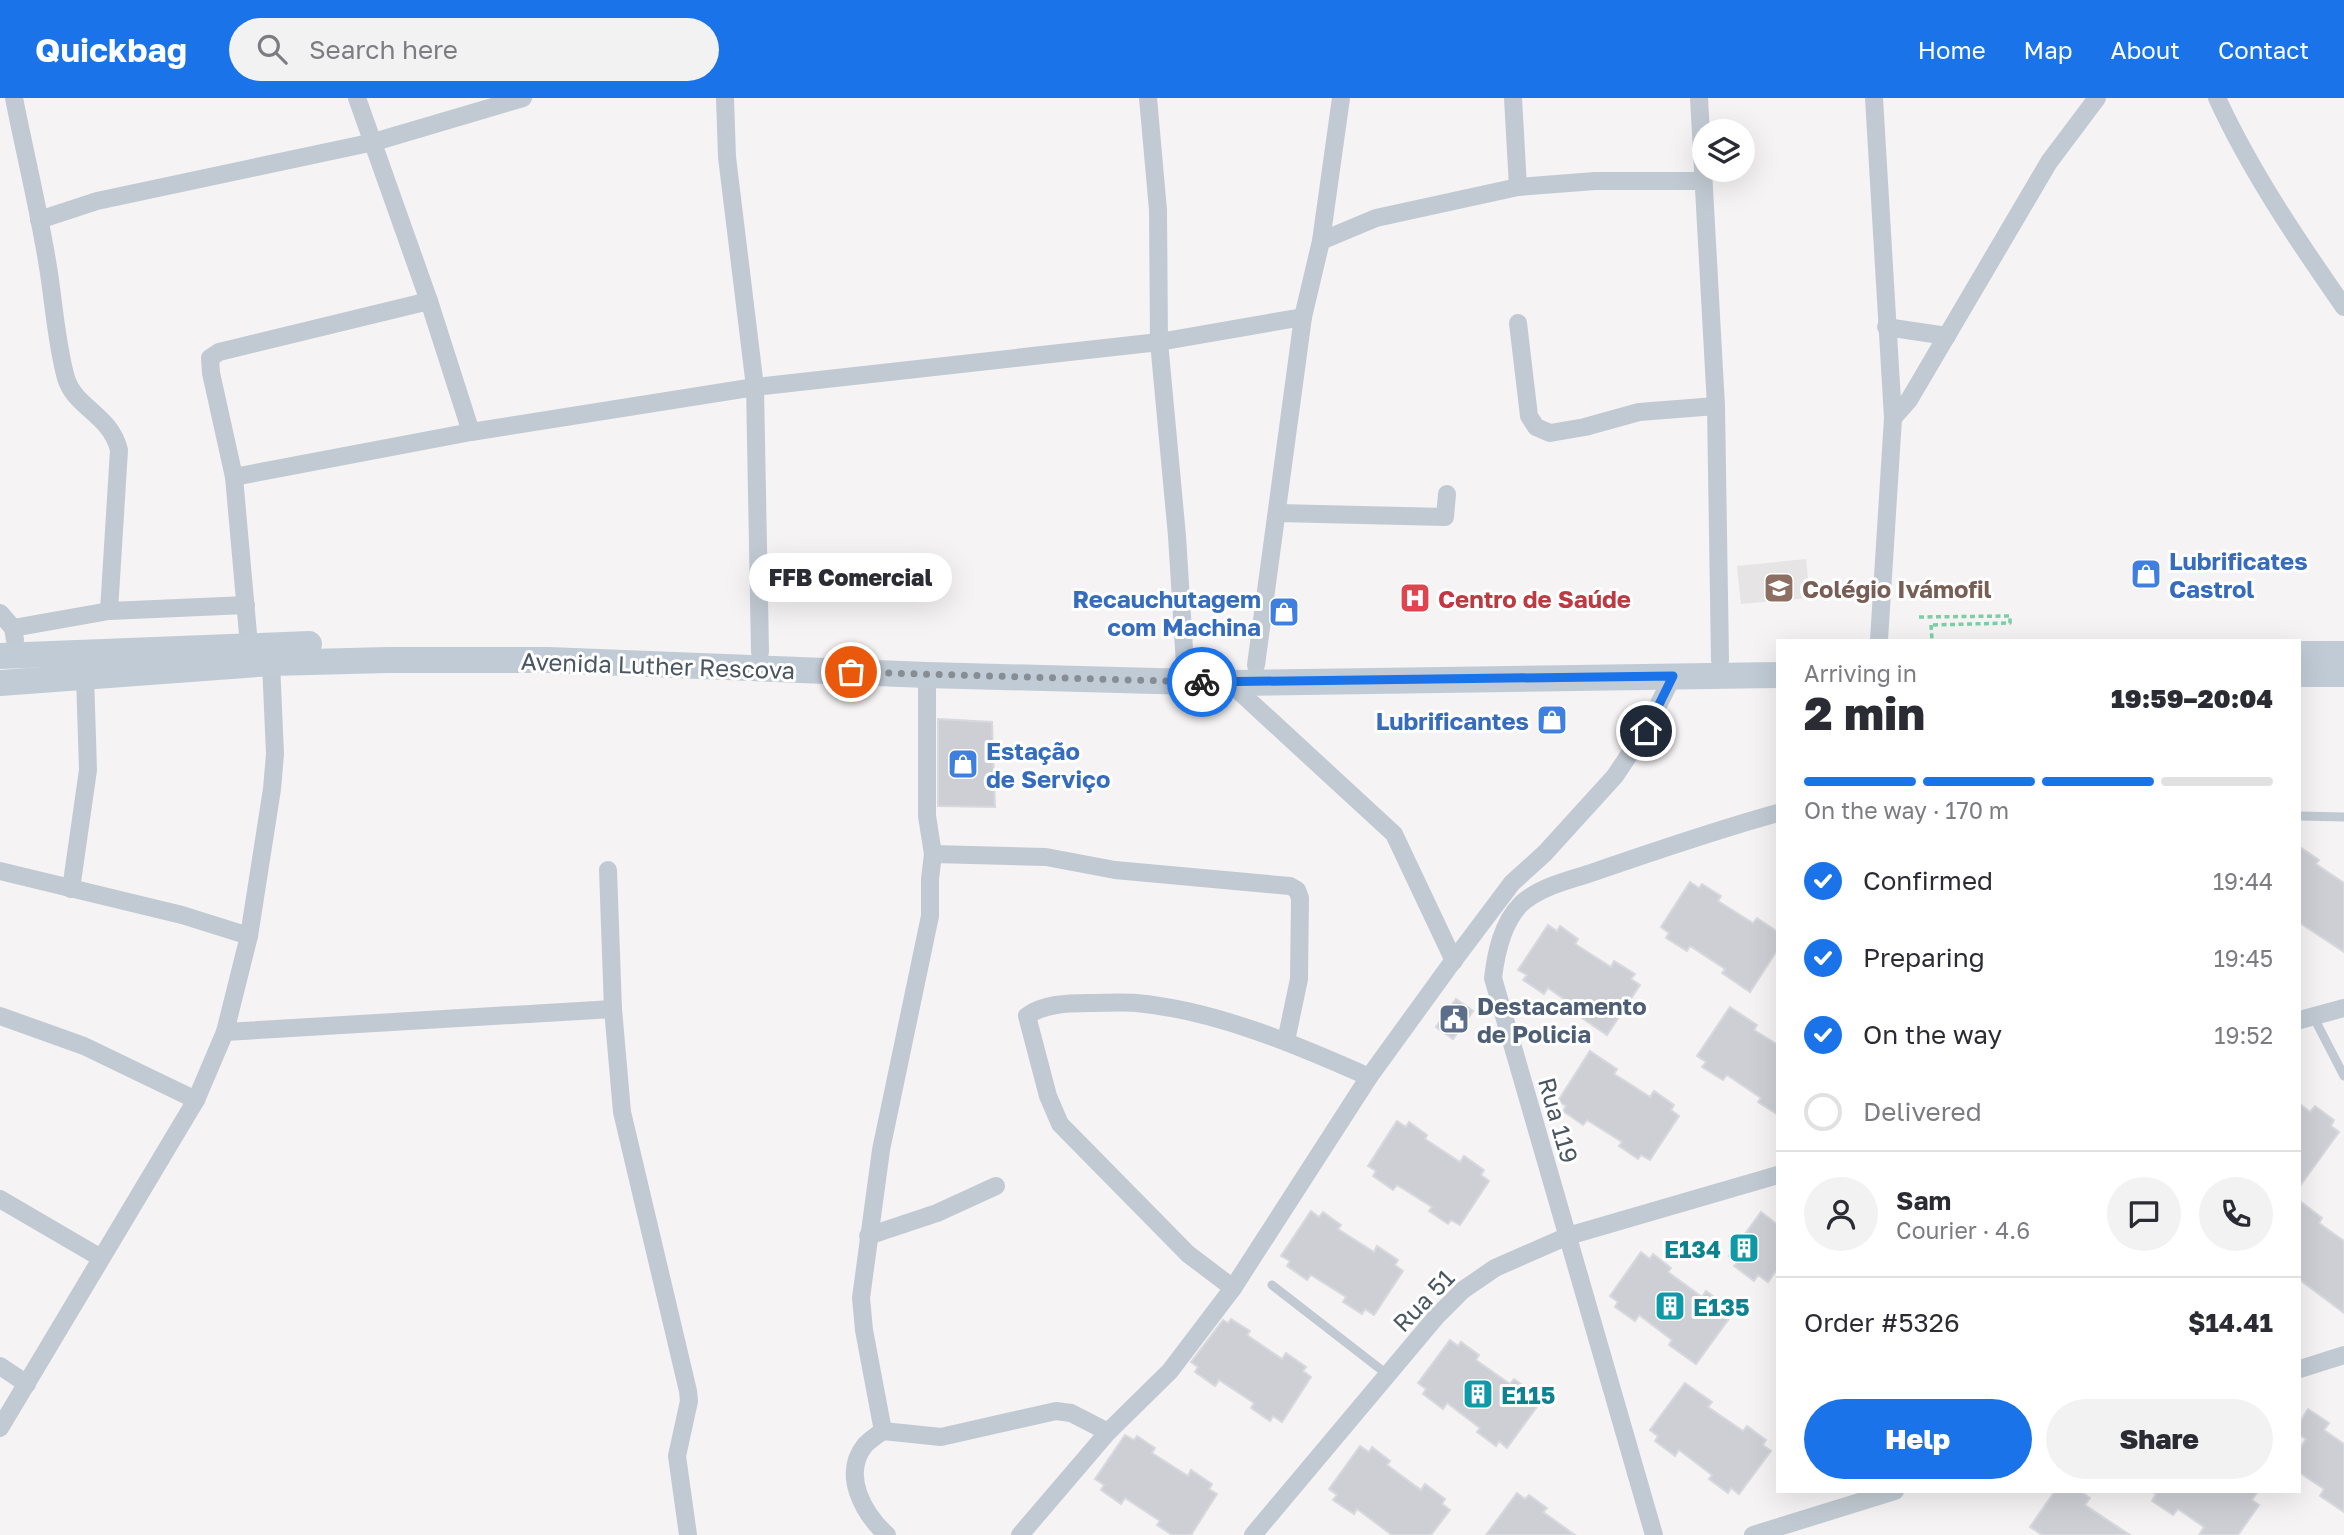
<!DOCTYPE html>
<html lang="en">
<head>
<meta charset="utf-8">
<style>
  :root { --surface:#fff; --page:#f2f2f3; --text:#2b2b33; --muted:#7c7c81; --line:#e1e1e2; --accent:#1a73e8 }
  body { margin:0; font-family:"Golos Text",sans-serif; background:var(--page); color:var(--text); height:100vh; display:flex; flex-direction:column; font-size:26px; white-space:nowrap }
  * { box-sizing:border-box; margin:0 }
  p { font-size:23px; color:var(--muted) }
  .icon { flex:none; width:38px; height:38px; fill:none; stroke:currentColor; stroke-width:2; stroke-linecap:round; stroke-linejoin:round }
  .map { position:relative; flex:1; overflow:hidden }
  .panel { position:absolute; left:1776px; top:541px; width:525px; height:854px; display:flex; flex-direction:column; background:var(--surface); border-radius:0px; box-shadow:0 7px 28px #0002 }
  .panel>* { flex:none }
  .controls { position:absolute; left:1692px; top:21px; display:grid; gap:14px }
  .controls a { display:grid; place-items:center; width:63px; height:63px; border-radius:50%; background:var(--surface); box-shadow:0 7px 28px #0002; font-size:35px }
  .pin { position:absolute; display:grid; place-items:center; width:60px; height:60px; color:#fff; margin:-30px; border:4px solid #fff; border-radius:50%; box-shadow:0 2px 7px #0007 }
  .courier { position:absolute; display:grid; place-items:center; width:70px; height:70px; margin:-35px; border:5px solid #1a73e8; border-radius:50%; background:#fff; color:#222; box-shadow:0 2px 9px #0007 }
  .bubble { position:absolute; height:49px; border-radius:24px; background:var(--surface); box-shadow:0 7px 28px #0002; font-size:23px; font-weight:800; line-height:49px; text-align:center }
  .headline em { font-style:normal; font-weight:800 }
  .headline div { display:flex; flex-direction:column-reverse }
  .headline { display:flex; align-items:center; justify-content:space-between; height:119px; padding:0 28px }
  h1 { font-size:46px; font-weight:800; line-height:52px }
  .bar { display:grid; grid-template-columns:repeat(4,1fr); gap:10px 7px; align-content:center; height:84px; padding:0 28px }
  .bar i { height:9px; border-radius:5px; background:var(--line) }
  .bar .current { background:var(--accent) }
  .bar p { grid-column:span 4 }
  .line { display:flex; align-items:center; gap:18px; padding:0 28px; border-top:2px solid var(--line) }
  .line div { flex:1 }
  .round { display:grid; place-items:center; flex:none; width:74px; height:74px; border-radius:37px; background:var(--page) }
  ol { padding:0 28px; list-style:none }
  li { display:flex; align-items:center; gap:21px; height:77px }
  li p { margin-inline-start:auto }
  li .icon { padding:7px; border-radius:50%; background:var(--accent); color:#fff; stroke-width:4 }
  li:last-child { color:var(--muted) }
  li i { width:38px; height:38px; border:4px solid var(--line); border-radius:50% }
  .action { display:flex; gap:14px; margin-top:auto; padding:14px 28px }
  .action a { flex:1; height:80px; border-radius:42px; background:var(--accent); color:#fff; font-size:28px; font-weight:800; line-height:80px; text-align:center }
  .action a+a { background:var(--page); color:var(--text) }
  header { display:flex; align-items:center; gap:42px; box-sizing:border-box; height:98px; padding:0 35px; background:var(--accent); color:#fff }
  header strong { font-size:33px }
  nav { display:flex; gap:38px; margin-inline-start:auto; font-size:24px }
  .search { width:490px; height:63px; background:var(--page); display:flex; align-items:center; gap:18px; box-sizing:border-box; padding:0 24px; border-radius:38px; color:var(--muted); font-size:26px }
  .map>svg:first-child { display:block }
  .education { fill:#e6e4e5 }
  .building { fill:#cdcfd5; stroke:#d7d9de; stroke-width:2 }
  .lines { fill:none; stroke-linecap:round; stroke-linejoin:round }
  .path { stroke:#7ad0a6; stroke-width:3.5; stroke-dasharray:5 3.5; stroke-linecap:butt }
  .lane { stroke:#c1cad2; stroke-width:9 }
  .street { stroke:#c1cad2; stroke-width:18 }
  .secondary { stroke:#c1cbd6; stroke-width:26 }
  .done { stroke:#868d94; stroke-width:7; stroke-dasharray:0 12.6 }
  .route { stroke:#1a73e8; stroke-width:9 }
  .labels { text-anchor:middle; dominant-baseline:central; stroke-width:6; stroke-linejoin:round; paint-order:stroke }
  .shop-label { font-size:24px; font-weight:bold; fill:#366cbe; stroke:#fff; text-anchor:start }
  .education-label { font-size:24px; font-weight:bold; fill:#785e54; stroke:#fff; text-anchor:start }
  .health-label { font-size:24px; font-weight:bold; fill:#be3a42; stroke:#fff; text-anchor:start }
  .street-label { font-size:24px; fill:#4a5661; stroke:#fff }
  .service-label { font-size:24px; font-weight:bold; fill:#4e5e75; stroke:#fff; text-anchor:start }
  .culture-label { font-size:24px; font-weight:bold; fill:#0d838f; stroke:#fff; text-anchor:start }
</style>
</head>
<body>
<header>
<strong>Quickbag</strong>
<div class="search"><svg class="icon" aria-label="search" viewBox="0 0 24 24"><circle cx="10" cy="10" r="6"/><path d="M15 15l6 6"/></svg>Search here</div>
<nav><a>Home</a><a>Map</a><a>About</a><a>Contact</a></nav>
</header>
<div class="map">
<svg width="2344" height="1437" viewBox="0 0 2344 1437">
  <rect width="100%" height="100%" fill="#f5f3f3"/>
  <path class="education" d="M 1806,461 L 1810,500 L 1741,506 L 1737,468 Z"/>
  <g class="building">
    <path d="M 938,621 L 992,624 L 995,709 L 938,708 Z"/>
    <path d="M 2300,749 L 2319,762 L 2316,766 L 2344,785 L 2344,854 L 2300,825 Z"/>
    <path d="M 1690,784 L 1699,790 L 1702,786 L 1721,798 L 1718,803 L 1753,825 L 1757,820 L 1778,834 L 1778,851 L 1750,894 L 1722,875 L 1725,871 L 1690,848 L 1687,853 L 1666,840 L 1669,835 L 1661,829 Z"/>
    <path d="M 1548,827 L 1557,833 L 1560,828 L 1578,841 L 1575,846 L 1611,869 L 1614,863 L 1635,876 L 1631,881 L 1640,887 L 1607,937 L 1579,918 L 1582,914 L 1548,890 L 1544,896 L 1523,882 L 1527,877 L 1518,872 Z"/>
    <path d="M 1456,901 L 1473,913 L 1453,941 L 1436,929 Z"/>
    <path d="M 1730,909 L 1757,927 L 1754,932 L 1778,947 L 1778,1017 L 1758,1004 L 1761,1000 L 1727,977 L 1723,982 L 1702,969 L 1706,964 L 1697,958 Z"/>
    <path d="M 1590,953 L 1617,971 L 1614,976 L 1630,986 L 1650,999 L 1654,993 L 1674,1007 L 1671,1012 L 1679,1018 L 1650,1062 L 1641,1057 L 1638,1061 L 1619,1048 L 1622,1044 L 1587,1022 L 1583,1027 L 1563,1013 L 1566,1008 L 1558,1003 Z"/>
    <path d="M 2300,1006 L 2310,1014 L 2315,1008 L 2334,1022 L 2331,1028 L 2339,1034 L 2300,1088 Z"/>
    <path d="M 1397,1023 L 1406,1029 L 1409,1024 L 1427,1037 L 1425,1041 L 1460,1064 L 1464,1058 L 1484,1072 L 1481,1077 L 1489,1083 L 1460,1127 L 1451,1122 L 1448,1126 L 1429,1113 L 1432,1109 L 1397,1087 L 1393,1092 L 1373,1078 L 1376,1073 L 1368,1068 Z"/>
    <path d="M 2300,1103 L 2322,1120 L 2319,1125 L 2344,1143 L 2344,1215 L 2300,1182 Z"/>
    <path d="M 1311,1113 L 1319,1119 L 1323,1114 L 1341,1127 L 1338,1131 L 1374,1154 L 1377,1148 L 1398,1162 L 1395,1167 L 1403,1173 L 1374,1217 L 1365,1211 L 1362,1216 L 1343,1204 L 1346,1199 L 1311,1177 L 1307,1182 L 1287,1168 L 1290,1163 L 1281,1158 Z"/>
    <path d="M 1761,1114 L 1778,1127 L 1778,1170 L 1768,1184 L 1758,1177 L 1754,1183 L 1734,1168 L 1738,1164 L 1729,1158 Z"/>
    <path d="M 1641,1154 L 1650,1161 L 1653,1156 L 1671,1170 L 1668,1174 L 1702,1199 L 1706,1193 L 1726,1208 L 1723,1212 L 1731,1218 L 1696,1266 L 1669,1247 L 1672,1242 L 1639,1217 L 1635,1223 L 1615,1209 L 1618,1204 L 1610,1198 Z"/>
    <path d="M 1231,1221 L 1250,1233 L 1247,1237 L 1282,1261 L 1286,1255 L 1306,1269 L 1303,1273 L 1311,1279 L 1282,1324 L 1273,1318 L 1270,1323 L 1251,1310 L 1254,1305 L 1219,1282 L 1215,1288 L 1195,1274 L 1198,1269 L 1191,1264 L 1223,1222 L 1228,1225 Z"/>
    <path d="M 1450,1242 L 1458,1248 L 1461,1244 L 1479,1257 L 1476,1262 L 1510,1286 L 1514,1281 L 1534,1295 L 1531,1300 L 1539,1306 L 1507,1350 L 1499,1343 L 1496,1348 L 1477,1334 L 1480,1330 L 1447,1305 L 1443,1311 L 1423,1296 L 1426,1291 L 1418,1285 Z"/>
    <path d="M 1685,1285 L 1712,1304 L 1708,1309 L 1743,1333 L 1747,1328 L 1766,1342 L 1763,1347 L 1771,1353 L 1739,1396 L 1731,1390 L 1728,1395 L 1709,1381 L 1712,1377 L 1679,1352 L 1675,1358 L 1655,1343 L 1658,1338 L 1650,1332 Z"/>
    <path d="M 2308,1311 L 2329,1325 L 2324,1332 L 2344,1346 L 2344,1414 L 2320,1398 L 2324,1391 L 2300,1375 L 2300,1350 L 2306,1341 L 2300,1337 L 2300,1324 Z"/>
    <path d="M 1125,1337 L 1134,1342 L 1137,1338 L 1155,1350 L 1152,1355 L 1188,1378 L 1191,1372 L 1212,1386 L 1209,1391 L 1217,1396 L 1191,1437 L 1172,1437 L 1157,1427 L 1160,1423 L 1125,1400 L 1121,1406 L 1101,1392 L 1104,1387 L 1095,1381 Z"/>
    <path d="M 1360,1348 L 1369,1354 L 1372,1349 L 1390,1363 L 1387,1367 L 1421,1392 L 1425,1386 L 1445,1401 L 1442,1406 L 1450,1412 L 1431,1437 L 1392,1437 L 1357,1411 L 1354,1416 L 1333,1402 L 1337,1397 L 1329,1391 Z"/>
    <path d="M 2055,1393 L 2080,1393 L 2090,1400 L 2085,1407 L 2130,1437 L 2042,1437 L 2030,1429 Z"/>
    <path d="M 2151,1393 L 2258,1393 L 2252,1402 L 2259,1407 L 2238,1437 L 2199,1437 L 2204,1429 L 2178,1411 L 2173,1417 L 2152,1403 L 2156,1396 Z"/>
    <path d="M 1517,1395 L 1525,1401 L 1529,1397 L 1547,1410 L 1543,1414 L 1575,1437 L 1486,1437 Z"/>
  </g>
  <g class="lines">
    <g class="path">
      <path d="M 1919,519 L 2010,518 L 2010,525 L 1931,527"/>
      <path d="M 1931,527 L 1932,542"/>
    </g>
    <g class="lane">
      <path d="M 2300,718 L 2344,719"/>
      <path d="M 2313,918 L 2344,978"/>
      <path d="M 1272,1187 L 1388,1277"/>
    </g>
    <g class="street">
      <path d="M 14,0 C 25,56 39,112 48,169 C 54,205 56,244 66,280 C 75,310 110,316 119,352 L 109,513 L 246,507"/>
      <path d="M 357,0 L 429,203 L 471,334"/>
      <path d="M 725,0 L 727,59 L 755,289 L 760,554"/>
      <path d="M 1148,0 L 1158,112 L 1159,244 L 1177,438 L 1185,567"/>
      <path d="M 1513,0 L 1518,89"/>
      <path d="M 1699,0 L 1716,308 L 1720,562"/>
      <path d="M 1874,0 L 1893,320 L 1879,542"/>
      <path d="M 2217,0 C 2251,74 2298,143 2344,209"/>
      <path d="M 39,122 L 97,103 L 374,44 L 523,0"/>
      <path d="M 1321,143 L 1376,120 L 1518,89 L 1595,83 L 1703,83"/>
      <path d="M 1518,225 L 1529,318 L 1536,329 L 1550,335 L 1585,329 L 1639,314 L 1716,308"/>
      <path d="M 1886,229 L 1947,238"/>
      <path d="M 1893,320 L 1909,302 L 2049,64 L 2097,0"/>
      <path d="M 234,379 L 471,334 L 755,289 L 1159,244 L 1303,219"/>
      <path d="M 1278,415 L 1445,419 L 1447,396"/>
      <path d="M 0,515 L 13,530 L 15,542"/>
      <path d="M 13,530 L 109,513"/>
      <path d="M 249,547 L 234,379 L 211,275 L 210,260 L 219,254 L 429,203"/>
      <path d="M 1256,567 L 1303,219 L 1321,143 L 1341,0"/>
      <path d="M 1230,585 L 1394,736 L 1454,863"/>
      <path d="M 933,756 L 1046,759 L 1115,772 L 1290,788 L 1297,792 L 1300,800 L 1299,881 L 1286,943"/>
      <path d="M 608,772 L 613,911 L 622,1014 L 688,1293 L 689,1303 L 677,1358 L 688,1437"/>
      <path d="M 0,773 L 182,817 L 249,838"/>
      <path d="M 71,791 L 88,672 L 85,578"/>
      <path d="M 0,918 L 84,948 L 196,1002"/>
      <path d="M 2300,922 L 2344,910"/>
      <path d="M 225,934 L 613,911"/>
      <path d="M 0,1101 L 101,1160"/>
      <path d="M 868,1138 L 937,1115 L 996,1088"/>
      <path d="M 1233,1190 L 1188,1156 L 1060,1026 L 1048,998 L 1027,918 C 1043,906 1068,905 1088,905 C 1104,905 1120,904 1136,905 C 1215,912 1297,947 1369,979"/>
      <path d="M 0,1268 L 27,1286"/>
      <path d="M 2300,1271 L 2344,1257"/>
      <path d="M 0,1330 L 196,1002 L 225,934 L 249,838 L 272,691 L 275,656 L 271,565"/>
      <path d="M 883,1333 L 941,1339 L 1056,1313 L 1071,1315 L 1108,1334"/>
      <path d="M 887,1437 C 864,1416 841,1377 865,1347 C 870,1342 877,1337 883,1333 L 864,1232 L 861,1200 L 881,1052 L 930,818 L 930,781 L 933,756 L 927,718 L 927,577"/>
      <path d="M 1020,1437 L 1108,1334 L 1170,1273 L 1233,1190 L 1369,979 L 1448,870 L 1512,785 L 1545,755 L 1615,678 L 1645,633 L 1673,578"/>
      <path d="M 1253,1437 L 1436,1219 L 1463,1192 L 1495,1170 L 1568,1138 L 1778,1077"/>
      <path d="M 1654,1437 L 1493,880 C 1496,855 1502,825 1521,806 C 1540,788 1571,782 1594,774 C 1655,753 1716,732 1778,715"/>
      <path d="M 1753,1437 L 1895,1393"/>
    </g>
    <g class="secondary">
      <path d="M 2300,556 L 2344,556"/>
      <path d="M 0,558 L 309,546"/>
      <path d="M 2300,576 L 2344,576"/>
      <path d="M 0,585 L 271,565 L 388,562 L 548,562 L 927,577 L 1230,585 L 1778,577"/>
    </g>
  </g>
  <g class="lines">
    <path class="done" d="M 851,574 L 1202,584"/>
    <path class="route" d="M 1202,584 L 1673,578 L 1646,633"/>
  </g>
  <defs>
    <g id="shop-square" transform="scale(1.575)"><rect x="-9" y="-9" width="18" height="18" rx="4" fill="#3f7fe0" stroke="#fff"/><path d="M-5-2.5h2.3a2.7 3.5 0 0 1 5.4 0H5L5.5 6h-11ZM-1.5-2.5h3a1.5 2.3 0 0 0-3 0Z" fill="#fff"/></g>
    <g id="university-square" transform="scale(1.575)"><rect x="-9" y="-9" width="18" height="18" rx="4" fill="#8d6e63" stroke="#fff"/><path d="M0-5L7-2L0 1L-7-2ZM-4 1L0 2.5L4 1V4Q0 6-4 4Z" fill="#fff"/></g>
    <g id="hospital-square" transform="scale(1.575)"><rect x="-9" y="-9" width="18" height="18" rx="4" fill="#e0444e" stroke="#fff"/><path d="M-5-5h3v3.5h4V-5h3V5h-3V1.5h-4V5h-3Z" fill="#fff"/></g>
    <g id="civic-square" transform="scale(1.575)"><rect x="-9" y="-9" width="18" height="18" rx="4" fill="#5c6f8a" stroke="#fff"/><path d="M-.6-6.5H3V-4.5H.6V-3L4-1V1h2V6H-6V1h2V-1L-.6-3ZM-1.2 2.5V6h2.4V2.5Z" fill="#fff"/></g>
    <g id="building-square" transform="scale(1.575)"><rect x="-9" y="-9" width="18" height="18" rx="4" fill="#0f9aa8" stroke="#fff"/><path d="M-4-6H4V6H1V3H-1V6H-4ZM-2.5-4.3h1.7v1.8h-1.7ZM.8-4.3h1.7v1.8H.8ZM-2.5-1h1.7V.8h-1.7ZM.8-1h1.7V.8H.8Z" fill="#fff"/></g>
  </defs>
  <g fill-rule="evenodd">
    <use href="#shop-square" x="2146" y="476"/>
    <use href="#university-square" x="1779" y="490"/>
    <use href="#hospital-square" x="1415" y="500"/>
    <use href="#shop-square" x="1284" y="514"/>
    <use href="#shop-square" x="1552" y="622"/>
    <use href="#shop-square" x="963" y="666"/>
    <use href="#civic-square" x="1454" y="921"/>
    <use href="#building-square" x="1744" y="1150"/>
    <use href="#building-square" x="1670" y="1208"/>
    <use href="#building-square" x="1478" y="1296"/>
  </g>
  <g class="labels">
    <g class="shop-label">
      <text x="2169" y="462">Lubrificates<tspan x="2169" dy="28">Castrol</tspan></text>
      <text x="1261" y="500" text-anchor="end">Recauchutagem<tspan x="1261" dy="28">com Machina</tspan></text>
      <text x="1529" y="622" text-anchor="end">Lubrificantes</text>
      <text x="986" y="652">Estação<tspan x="986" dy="28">de Serviço</tspan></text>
    </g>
    <g class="education-label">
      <text x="1802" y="490">Colégio Ivámofil</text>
    </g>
    <g class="health-label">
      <text x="1438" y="500">Centro de Saúde</text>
    </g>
    <g class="street-label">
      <text transform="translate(658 567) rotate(2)">Avenida Luther Rescova</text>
      <text transform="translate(1559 1022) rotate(74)">Rua 119</text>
      <text transform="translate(1423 1202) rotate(-46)">Rua 51</text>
    </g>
    <g class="service-label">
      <text x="1477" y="907">Destacamento<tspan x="1477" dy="28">de Policia</tspan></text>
    </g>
    <g class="culture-label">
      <text x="1721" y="1150" text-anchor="end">E134</text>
      <text x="1693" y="1208">E135</text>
      <text x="1501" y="1296">E115</text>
    </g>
  </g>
</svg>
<div class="controls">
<a><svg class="icon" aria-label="layers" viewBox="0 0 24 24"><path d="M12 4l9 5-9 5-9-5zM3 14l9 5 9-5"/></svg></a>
</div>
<div class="pin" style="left:851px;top:574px;background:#ea580c"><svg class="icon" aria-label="bag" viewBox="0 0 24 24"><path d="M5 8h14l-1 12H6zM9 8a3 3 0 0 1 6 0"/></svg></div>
<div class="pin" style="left:1646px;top:633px;background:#1f2937"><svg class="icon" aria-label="home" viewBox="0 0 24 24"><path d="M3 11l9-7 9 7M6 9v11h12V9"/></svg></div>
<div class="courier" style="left:1202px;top:584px"><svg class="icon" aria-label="bike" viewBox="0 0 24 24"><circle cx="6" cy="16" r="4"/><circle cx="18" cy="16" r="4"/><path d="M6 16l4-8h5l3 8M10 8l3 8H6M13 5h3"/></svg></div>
<div class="bubble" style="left:749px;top:455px;width:203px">FFB Comercial</div>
<section class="panel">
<div class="headline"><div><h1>2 min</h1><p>Arriving in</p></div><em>19:59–20:04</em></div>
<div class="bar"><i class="current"></i><i class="current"></i><i class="current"></i><i></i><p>On the way · 170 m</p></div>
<ol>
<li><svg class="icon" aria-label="check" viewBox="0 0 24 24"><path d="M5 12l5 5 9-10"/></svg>Confirmed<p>19:44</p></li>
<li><svg class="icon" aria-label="check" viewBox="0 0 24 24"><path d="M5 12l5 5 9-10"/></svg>Preparing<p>19:45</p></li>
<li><svg class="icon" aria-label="check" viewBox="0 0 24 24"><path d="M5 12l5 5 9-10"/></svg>On the way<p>19:52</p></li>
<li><i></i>Delivered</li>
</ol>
<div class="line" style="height:126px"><a class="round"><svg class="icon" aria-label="person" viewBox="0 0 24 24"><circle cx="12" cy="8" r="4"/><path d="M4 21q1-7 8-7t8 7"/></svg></a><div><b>Sam</b><p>Courier · 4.6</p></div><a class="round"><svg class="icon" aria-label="chat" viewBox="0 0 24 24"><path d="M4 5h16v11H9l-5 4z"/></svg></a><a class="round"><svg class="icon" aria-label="phone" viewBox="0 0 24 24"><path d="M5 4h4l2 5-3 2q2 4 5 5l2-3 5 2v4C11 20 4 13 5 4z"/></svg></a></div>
<div class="line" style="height:91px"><div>Order #5326</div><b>$14.41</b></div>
<div class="action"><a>Help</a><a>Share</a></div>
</section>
</div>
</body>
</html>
